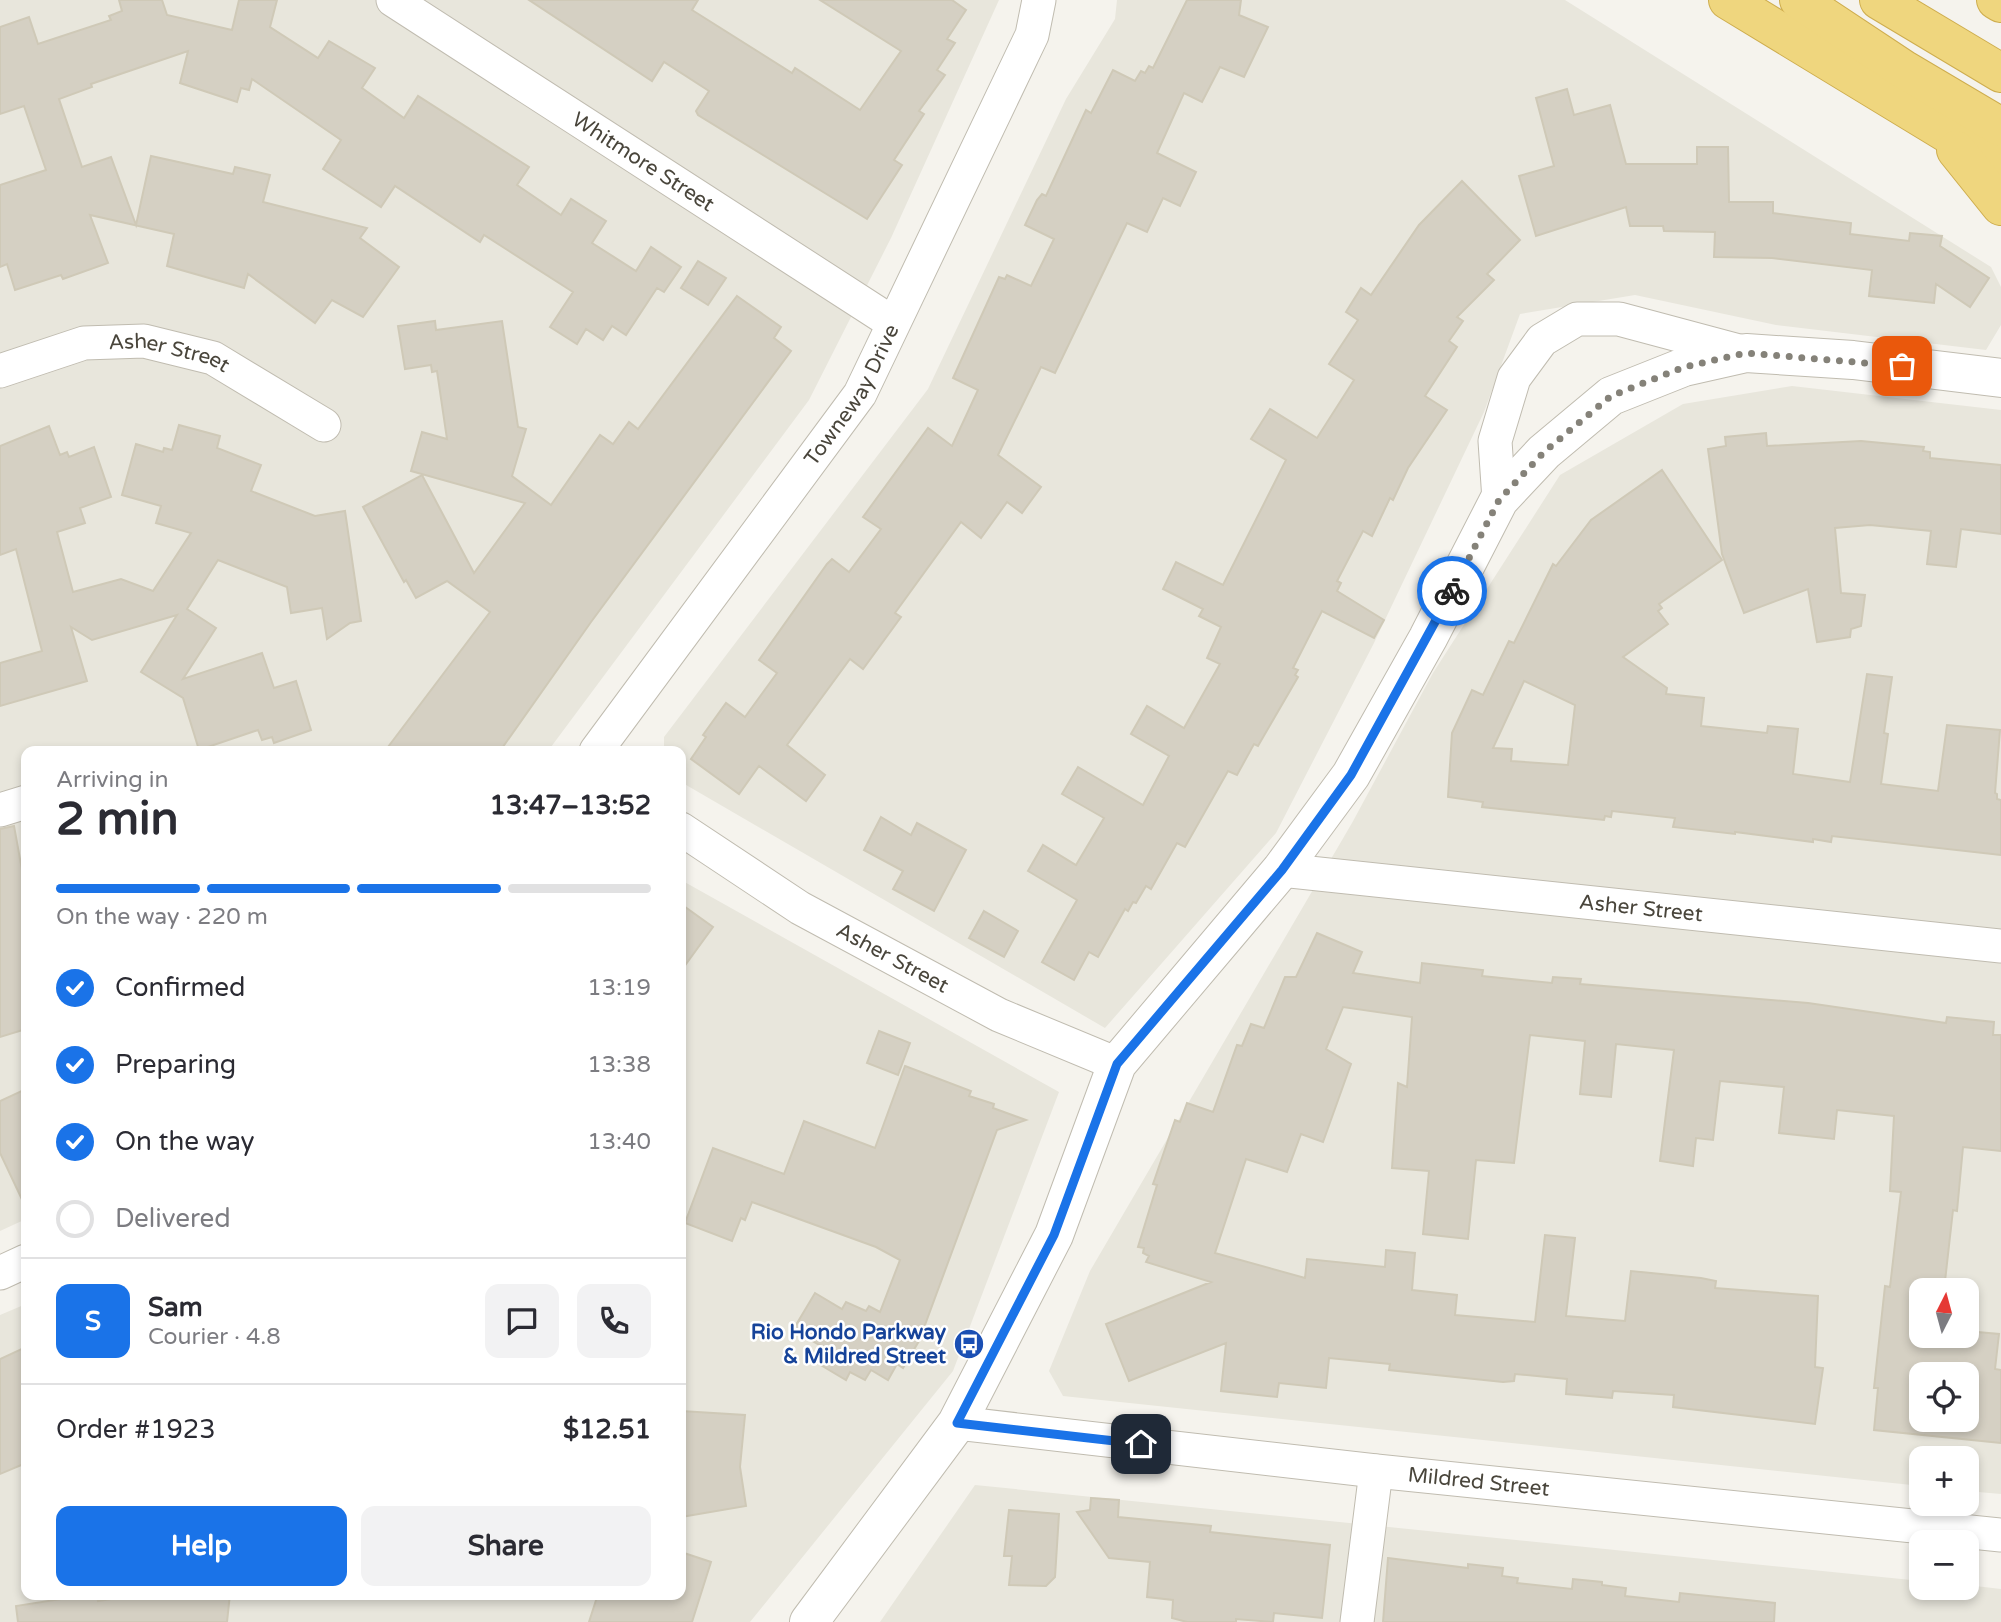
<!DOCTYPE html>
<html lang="en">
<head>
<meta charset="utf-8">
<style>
  :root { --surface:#fff; --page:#f2f2f3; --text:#2b2b33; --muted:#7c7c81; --line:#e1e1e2; --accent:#1a73e8 }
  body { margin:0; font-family:"Varela Round",sans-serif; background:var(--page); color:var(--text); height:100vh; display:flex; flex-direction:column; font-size:26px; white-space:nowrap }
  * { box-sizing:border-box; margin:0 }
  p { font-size:23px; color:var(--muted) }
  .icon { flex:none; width:38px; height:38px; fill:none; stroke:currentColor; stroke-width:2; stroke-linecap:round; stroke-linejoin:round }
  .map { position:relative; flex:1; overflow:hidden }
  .details { position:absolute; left:21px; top:746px; width:665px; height:854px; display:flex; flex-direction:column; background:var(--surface); border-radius:14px; box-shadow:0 4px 10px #0003 }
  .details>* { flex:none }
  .needle { width:46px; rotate:6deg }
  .fabs { position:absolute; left:1909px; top:1278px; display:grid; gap:14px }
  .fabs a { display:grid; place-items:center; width:70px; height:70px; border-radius:14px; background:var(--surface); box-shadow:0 4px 10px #0003; font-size:35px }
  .pin { position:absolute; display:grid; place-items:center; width:60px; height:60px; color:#fff; margin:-30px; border-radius:14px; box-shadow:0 4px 10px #0006 }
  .courier { position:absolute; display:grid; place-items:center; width:70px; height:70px; margin:-35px; border:5px solid #1a73e8; border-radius:50%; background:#fff; color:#222; box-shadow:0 2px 9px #0007 }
  .headline em { font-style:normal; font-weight:700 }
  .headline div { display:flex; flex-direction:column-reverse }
  .headline { display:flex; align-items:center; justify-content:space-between; height:119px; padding:0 35px }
  h1 { font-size:46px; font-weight:700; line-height:52px }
  .bar { display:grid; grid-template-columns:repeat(4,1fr); gap:10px 7px; align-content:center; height:84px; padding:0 35px }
  .bar i { height:9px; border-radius:5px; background:var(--line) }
  .bar .current { background:var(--accent) }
  .bar p { grid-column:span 4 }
  .line { display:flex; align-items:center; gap:18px; padding:0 35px; border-top:2px solid var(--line) }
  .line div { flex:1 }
  .round { display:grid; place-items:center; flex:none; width:74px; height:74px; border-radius:14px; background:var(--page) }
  ol { padding:0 35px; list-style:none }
  li { display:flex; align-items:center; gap:21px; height:77px }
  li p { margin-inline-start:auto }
  li .icon { padding:7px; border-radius:50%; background:var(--accent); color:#fff; stroke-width:4 }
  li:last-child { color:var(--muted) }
  li i { width:38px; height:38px; border:4px solid var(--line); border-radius:50% }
  .primary-button { display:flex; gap:14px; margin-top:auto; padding:14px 35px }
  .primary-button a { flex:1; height:80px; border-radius:14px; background:var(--accent); color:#fff; font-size:28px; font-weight:700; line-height:80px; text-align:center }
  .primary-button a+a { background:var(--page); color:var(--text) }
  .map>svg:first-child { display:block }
  .residential { fill:#e8e6dc; fill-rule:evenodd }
  .building { fill:#d5d0c3; stroke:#cfc9b7; stroke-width:2; fill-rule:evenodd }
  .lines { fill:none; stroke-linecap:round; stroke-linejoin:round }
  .minor-casing { stroke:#c0bcb0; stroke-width:35 }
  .tertiary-casing { stroke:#c0bcb0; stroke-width:40 }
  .motorway-casing { stroke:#cead4e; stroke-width:40 }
  .minor { stroke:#fff; stroke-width:33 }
  .tertiary { stroke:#fff; stroke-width:38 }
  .motorway { stroke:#efd67e; stroke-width:38 }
  .done { stroke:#858279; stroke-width:7; stroke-dasharray:0 12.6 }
  .route { stroke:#1a73e8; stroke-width:9 }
  .labels { text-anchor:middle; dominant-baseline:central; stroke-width:5; stroke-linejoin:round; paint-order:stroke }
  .street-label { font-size:21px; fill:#49453b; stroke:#fff }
  .transit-label { font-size:21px; font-weight:bold; fill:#164399; stroke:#fff; text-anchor:end }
</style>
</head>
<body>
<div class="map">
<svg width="2001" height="1622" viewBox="0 0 2001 1622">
  <rect width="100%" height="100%" fill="#f5f3ed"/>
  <g class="residential">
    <path d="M 0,0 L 999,0 L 891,238 L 809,400 L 548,751 L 26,751 L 26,1219 L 0,1231 Z"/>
    <path d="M 1117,0 L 1565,0 L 1991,267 L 2001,287 L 2001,325 L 1986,350 L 1776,325 L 1635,295 L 1520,314 L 1484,412 L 1374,643 L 1276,833 L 1105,1028 L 681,782 L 681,751 L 664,751 L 664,737 L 928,389 L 1066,99 L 1115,19 Z"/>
    <path d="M 1792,386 L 2001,410 L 2001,1494 L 1967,1491 L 1967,1458 L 1922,1458 L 1921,1486 L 1063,1396 L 1049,1371 L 1090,1271 L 1352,823 L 1433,673 L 1560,475 L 1683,404 ZM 1922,1290 L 1967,1290 L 1967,1335 L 1922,1335 ZM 1922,1374 L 1967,1374 L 1967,1419 L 1922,1419 Z"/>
    <path d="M 681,880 L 1059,1092 L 953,1371 L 750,1622 L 0,1622 L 0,1315 L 26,1304 L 26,1594 L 681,1594 Z"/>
    <path d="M 975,1485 L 1921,1581 L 1922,1587 L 1967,1585 L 2001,1589 L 2001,1622 L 880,1622 Z"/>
  </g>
  <g class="building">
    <path d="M 119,0 L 162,0 L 167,15 L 232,30 L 239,0 L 277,0 L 270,27 L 318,58 L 329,41 L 375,68 L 362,88 L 404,118 L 418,96 L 529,167 L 517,185 L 561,215 L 571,199 L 606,221 L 592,243 L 636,271 L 651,247 L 681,267 L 664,292 L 657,288 L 626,335 L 612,326 L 603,340 L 586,329 L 577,344 L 550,327 L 573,292 L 484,235 L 480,242 L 395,186 L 381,207 L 323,169 L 341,140 L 252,79 L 249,90 L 241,88 L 237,102 L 180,83 L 188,51 L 91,84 L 92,87 L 59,99 L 82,167 L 111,157 L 136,225 L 151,156 L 233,174 L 235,167 L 270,175 L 263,202 L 367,228 L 360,238 L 399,267 L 363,317 L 332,300 L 315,323 L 248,274 L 244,288 L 167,266 L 174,234 L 90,215 L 108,263 L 63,279 L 61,275 L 15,290 L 7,264 L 0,267 L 0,185 L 46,170 L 24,106 L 0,114 L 0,27 L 29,17 L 38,44 L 111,20 L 109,16 L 122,11 Z"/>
    <path d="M 529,0 L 698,0 L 692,10 L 792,73 L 795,68 L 860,110 L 901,51 L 820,0 L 952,0 L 966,10 L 947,39 L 955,43 L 937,70 L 945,75 L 919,111 L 924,114 L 894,160 L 902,165 L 867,219 L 698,115 L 696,111 L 709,91 L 664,62 L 652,81 Z"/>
    <path d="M 1187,0 L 1241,0 L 1239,15 L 1268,27 L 1244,77 L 1220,67 L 1202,102 L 1184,93 L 1157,153 L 1196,172 L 1180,206 L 1163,198 L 1147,232 L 1127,223 L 1055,373 L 1041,367 L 998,455 L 1041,487 L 1022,513 L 1007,502 L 981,538 L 961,522 L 895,613 L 901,617 L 863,669 L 850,659 L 787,745 L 825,775 L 806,801 L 759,766 L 739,794 L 691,759 L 706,737 L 703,735 L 726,703 L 745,717 L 777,673 L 759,660 L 827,564 L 832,559 L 849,572 L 881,529 L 863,517 L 928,428 L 952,446 L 978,390 L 953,378 L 999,277 L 1005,279 L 1007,275 L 1031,286 L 1054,239 L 1025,225 L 1037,200 L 1042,194 L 1046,196 L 1086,110 L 1091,113 L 1113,70 L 1135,81 L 1141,71 L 1145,73 L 1149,66 L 1153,68 Z"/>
    <path d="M 1567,89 L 1574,115 L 1610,105 L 1626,164 L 1697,164 L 1697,147 L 1728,147 L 1729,202 L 1773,202 L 1773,213 L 1851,223 L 1850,234 L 1909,241 L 1910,233 L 1942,236 L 1940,246 L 1989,278 L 1970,307 L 1936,284 L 1934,303 L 1869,296 L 1872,270 L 1772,258 L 1714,257 L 1715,232 L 1664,231 L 1663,226 L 1630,226 L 1626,207 L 1536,236 L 1519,176 L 1554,166 L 1536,98 Z"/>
    <path d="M 1462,181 L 1520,240 L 1487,274 L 1494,280 L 1457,317 L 1463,321 L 1449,341 L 1457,347 L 1425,396 L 1447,410 L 1408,468 L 1393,500 L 1390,498 L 1372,536 L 1363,531 L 1337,581 L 1341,583 L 1337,591 L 1384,620 L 1374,638 L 1322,611 L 1293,668 L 1298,670 L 1295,675 L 1298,677 L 1258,746 L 1254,744 L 1237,775 L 1228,771 L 1185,847 L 1177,843 L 1151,889 L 1146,886 L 1136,903 L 1133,902 L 1128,911 L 1125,909 L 1098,957 L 1089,952 L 1074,980 L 1042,962 L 1077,900 L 1028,871 L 1043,845 L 1076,865 L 1104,818 L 1062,794 L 1078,767 L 1143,805 L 1169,756 L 1131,734 L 1147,706 L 1184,728 L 1220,664 L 1207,658 L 1221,627 L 1199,616 L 1203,609 L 1163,589 L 1176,562 L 1223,585 L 1286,460 L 1251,439 L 1270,409 L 1317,438 L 1354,380 L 1329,364 L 1358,320 L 1346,312 L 1361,288 L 1371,295 L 1419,225 Z"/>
    <path d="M 698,261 L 726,278 L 708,305 L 681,288 Z"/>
    <path d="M 737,296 L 781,327 L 774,338 L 791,351 L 591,622 L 500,751 L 385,751 L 490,612 L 447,581 L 416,598 L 406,580 L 404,582 L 363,507 L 422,475 L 474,573 L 525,503 L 411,471 L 422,432 L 447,439 L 437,371 L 432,372 L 431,365 L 405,369 L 398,326 L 435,321 L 436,330 L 502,321 L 518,427 L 526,429 L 512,476 L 551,505 L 600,435 L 613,444 L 629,422 L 638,429 Z"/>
    <path d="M 179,425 L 220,436 L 217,448 L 261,465 L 251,491 L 315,516 L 345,511 L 361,621 L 350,623 L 327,639 L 322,608 L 291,613 L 287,587 L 218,560 L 187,609 L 216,628 L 183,679 L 262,653 L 274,688 L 296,681 L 311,730 L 274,743 L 272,737 L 262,740 L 258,730 L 199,750 L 183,698 L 141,672 L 177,615 L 92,640 L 71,627 L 87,681 L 0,706 L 0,663 L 42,651 L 16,549 L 0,555 L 0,446 L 49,426 L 60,455 L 67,452 L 69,457 L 94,447 L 111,497 L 80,508 L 85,523 L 57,532 L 73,592 L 121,579 L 153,591 L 191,533 L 156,523 L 161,506 L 122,495 L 136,444 L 163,452 L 164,448 L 172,450 Z"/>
    <path d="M 1766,433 L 1767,446 L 1861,441 L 1924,447 L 1923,451 L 1930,452 L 1930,458 L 2001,465 L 2001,534 L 1961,529 L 1956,567 L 1927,564 L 1931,531 L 1870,525 L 1835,528 L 1841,593 L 1865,595 L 1861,626 L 1851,629 L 1850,637 L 1817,642 L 1808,589 L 1744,613 L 1722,554 L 1708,449 L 1726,446 L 1725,437 Z"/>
    <path d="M 1662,470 L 1722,560 L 1659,604 L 1662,608 L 1658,611 L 1668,624 L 1623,657 L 1667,688 L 1666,694 L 1704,698 L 1701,726 L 1767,733 L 1768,726 L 1798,729 L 1793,774 L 1850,782 L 1867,674 L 1892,677 L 1884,733 L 1888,734 L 1881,784 L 1938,791 L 1947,725 L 2000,730 L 1995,793 L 1997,794 L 1997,799 L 2001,800 L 2001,855 L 1832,836 L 1831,842 L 1813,839 L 1813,842 L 1735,832 L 1735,834 L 1673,827 L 1675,818 L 1612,811 L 1611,817 L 1605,816 L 1604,820 L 1482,807 L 1483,802 L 1448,797 L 1452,733 L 1472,690 L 1483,695 L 1509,641 L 1514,643 L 1553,564 L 1556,566 L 1591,520 ZM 1524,681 L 1575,705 L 1568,765 L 1511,761 L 1512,749 L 1493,748 Z"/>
    <path d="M 881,817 L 911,835 L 917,823 L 966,850 L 934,911 L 893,889 L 903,871 L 864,850 Z"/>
    <path d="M 14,826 L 26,892 L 26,1029 L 0,1037 L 0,829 Z"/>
    <path d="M 681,904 L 713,927 L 681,971 Z"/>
    <path d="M 984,911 L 1018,931 L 1004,957 L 969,938 Z"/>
    <path d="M 1317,933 L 1362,952 L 1353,973 L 1420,983 L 1422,963 L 1483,970 L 1482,976 L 1552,983 L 1553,977 L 1581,979 L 1580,984 L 1808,1003 L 1946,1023 L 1947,1017 L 1994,1022 L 1993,1035 L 2001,1035 L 2001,1151 L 1963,1147 L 1957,1211 L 1953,1210 L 1944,1290 L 1922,1290 L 1922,1335 L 1967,1335 L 1967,1331 L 1999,1334 L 1995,1369 L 2001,1370 L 2001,1443 L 1874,1430 L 1878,1388 L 1874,1388 L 1885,1286 L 1890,1287 L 1901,1192 L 1890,1191 L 1894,1116 L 1837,1110 L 1834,1139 L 1779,1133 L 1784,1087 L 1720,1081 L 1713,1140 L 1696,1138 L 1693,1166 L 1660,1161 L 1674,1050 L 1616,1044 L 1611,1097 L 1580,1094 L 1585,1041 L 1530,1035 L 1514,1163 L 1476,1160 L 1468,1239 L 1423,1234 L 1429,1171 L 1392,1168 L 1398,1083 L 1407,1087 L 1412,1017 L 1343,1007 L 1326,1049 L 1351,1064 L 1323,1142 L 1301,1134 L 1287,1172 L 1246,1159 L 1215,1253 L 1305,1278 L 1307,1259 L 1385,1267 L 1386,1250 L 1415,1253 L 1412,1290 L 1457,1295 L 1455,1315 L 1535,1322 L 1545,1235 L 1575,1238 L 1566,1316 L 1625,1321 L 1631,1271 L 1701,1278 L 1716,1281 L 1715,1288 L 1818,1296 L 1815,1367 L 1823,1368 L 1815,1424 L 1673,1407 L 1674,1395 L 1613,1391 L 1612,1398 L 1566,1394 L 1567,1379 L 1515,1374 L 1514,1381 L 1503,1382 L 1389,1370 L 1390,1364 L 1329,1358 L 1326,1388 L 1279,1383 L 1277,1397 L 1221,1391 L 1226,1343 L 1129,1381 L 1106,1324 L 1211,1282 L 1146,1262 L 1149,1256 L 1143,1253 L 1144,1248 L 1138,1247 L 1157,1185 L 1153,1184 L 1175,1120 L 1180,1122 L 1187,1103 L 1213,1112 L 1237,1045 L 1242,1046 L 1251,1024 L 1264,1028 L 1285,977 L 1296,977 ZM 1922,1374 L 1967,1374 L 1967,1419 L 1922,1419 Z"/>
    <path d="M 879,1031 L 910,1043 L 898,1075 L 867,1063 Z"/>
    <path d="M 905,1066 L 971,1091 L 969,1096 L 994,1104 L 993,1108 L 1026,1120 L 997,1130 L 919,1341 L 903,1368 L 897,1364 L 888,1380 L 871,1370 L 865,1380 L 850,1372 L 846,1380 L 819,1364 L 828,1350 L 793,1330 L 815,1293 L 842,1309 L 846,1302 L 866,1311 L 869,1306 L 880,1312 L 900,1260 L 876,1247 L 752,1202 L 745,1220 L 741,1218 L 732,1241 L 685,1223 L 713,1148 L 784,1174 L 804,1121 L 875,1148 Z"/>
    <path d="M 26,1089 L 26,1208 L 0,1153 L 0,1101 Z"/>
    <path d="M 26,1347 L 26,1463 L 0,1474 L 0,1359 Z"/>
    <path d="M 681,1411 L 745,1415 L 740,1467 L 746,1506 L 681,1517 Z"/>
    <path d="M 1091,1498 L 1119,1500 L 1118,1517 L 1211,1526 L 1210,1532 L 1330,1545 L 1322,1618 L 1274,1613 L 1273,1622 L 1236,1619 L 1236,1622 L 1187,1622 L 1172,1618 L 1173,1600 L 1147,1597 L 1150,1562 L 1109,1558 L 1077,1512 L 1090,1510 Z"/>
    <path d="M 1009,1510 L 1059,1514 L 1055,1577 L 1046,1586 L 1009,1585 L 1012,1556 L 1004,1556 Z"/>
    <path d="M 681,1552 L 711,1562 L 692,1622 L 589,1622 L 598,1594 L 681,1594 Z"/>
    <path d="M 1388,1558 L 1468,1568 L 1468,1564 L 1503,1568 L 1502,1576 L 1518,1578 L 1517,1583 L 1572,1589 L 1573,1579 L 1602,1582 L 1602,1585 L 1626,1588 L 1625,1596 L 1679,1602 L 1680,1593 L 1775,1603 L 1774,1622 L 1383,1622 Z"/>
    <path d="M 93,1594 L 97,1594 L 98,1601 L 142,1594 L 230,1594 L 227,1622 L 18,1622 L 16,1606 Z"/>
  </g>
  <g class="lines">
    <g class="minor-casing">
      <g id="minor">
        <path id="s1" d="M 393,0 L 893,323"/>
        <path id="s2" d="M 0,371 L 84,343 L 144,341 L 213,358 L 324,425"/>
        <path d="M 1499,500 L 1495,441 L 1514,378 L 1542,340 L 1577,319 L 1619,319 L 1746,353"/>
        <path id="s3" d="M 596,751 L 860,394 L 1032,35 L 1039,0"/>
        <path d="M 0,810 L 26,802"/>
        <path id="s4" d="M 681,829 L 800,908 L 999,1015 L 1117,1064"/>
        <path id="s5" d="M 1281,870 L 2001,946"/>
        <path d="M 0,1273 L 26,1261"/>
        <path id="s6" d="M 957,1423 L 1376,1471 L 2001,1535"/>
        <path d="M 1357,1622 L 1376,1471"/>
      </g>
    </g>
    <g class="tertiary-casing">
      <path id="tertiary" d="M 809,1622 L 957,1423 L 1054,1235 L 1117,1064 L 1281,870 L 1351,775 L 1428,638 L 1499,500 L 1544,452 L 1611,396 L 1684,367 L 1746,353 L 1853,360 L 2001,378"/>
    </g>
    <g class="motorway-casing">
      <g id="motorway">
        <path d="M 1728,0 L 2001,166"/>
        <path d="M 1799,0 L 1903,69 L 2001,127"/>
        <path d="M 1879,0 L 2001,73"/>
        <path d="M 1996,0 L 2001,3"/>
        <path d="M 1956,150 L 2001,206"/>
      </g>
    </g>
    <use href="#minor" class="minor"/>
    <use href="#tertiary" class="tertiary"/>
    <use href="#motorway" class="motorway"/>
  </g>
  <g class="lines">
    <path class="done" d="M 1452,591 L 1499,500 L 1544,452 L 1611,396 L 1684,367 L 1746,353 L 1902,366"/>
    <path class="route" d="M 1141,1444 L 957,1423 L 1054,1235 L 1117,1064 L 1282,870 L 1351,775 L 1452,591"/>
  </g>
  <defs>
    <g id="bus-disc" transform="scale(1.575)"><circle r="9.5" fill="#1a4fb4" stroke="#fff"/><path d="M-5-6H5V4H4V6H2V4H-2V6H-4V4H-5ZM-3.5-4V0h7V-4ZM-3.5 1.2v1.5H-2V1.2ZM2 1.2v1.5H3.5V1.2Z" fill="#fff"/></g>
  </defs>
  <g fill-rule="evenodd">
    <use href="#bus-disc" x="969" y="1344"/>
  </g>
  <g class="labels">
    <g class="street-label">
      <text stroke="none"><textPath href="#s1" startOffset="298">Whitmore Street</textPath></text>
      <text stroke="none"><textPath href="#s2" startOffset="175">Asher Street</textPath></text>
      <text stroke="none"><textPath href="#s3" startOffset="439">Towneway Drive</textPath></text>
      <text stroke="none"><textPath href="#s5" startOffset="362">Asher Street</textPath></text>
      <text stroke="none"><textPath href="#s4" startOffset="248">Asher Street</textPath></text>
      <text stroke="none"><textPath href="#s6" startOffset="525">Mildred Street</textPath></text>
    </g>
    <g class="transit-label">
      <text x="946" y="1332">Rio Hondo Parkway<tspan x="946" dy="24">&amp; Mildred Street</tspan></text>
    </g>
  </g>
</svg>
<div class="fabs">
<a><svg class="needle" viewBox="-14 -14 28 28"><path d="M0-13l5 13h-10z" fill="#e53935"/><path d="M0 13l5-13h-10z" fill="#7c7c81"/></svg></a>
<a><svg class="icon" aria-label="locate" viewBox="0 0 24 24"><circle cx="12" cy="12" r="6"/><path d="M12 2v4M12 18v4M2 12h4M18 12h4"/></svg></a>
<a>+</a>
<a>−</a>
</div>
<div class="pin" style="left:1902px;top:366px;background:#ea580c"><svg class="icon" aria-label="bag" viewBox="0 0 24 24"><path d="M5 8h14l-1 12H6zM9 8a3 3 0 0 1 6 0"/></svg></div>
<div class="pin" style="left:1141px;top:1444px;background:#1f2937"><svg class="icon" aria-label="home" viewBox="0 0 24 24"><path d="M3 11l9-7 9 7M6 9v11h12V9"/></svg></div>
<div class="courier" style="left:1452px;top:591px"><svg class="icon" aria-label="bike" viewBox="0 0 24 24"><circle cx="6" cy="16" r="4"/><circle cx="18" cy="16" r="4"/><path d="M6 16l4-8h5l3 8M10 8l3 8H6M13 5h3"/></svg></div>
<section class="details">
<div class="headline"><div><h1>2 min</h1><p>Arriving in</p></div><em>13:47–13:52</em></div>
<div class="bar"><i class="current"></i><i class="current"></i><i class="current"></i><i></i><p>On the way · 220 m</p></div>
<ol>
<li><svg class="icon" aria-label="check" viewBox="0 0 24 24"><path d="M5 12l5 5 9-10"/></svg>Confirmed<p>13:19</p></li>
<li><svg class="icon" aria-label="check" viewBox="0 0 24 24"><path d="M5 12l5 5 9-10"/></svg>Preparing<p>13:38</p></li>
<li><svg class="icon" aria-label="check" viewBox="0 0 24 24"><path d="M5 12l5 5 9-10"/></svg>On the way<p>13:40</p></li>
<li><i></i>Delivered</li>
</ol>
<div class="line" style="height:126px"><b class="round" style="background:var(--accent);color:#fff">S</b><div><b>Sam</b><p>Courier · 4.8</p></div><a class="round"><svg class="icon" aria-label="chat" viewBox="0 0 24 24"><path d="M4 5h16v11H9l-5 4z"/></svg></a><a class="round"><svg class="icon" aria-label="phone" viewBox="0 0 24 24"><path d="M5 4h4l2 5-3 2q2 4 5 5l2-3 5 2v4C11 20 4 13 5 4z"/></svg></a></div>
<div class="line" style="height:91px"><div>Order #1923</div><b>$12.51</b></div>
<div class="primary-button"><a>Help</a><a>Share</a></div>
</section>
</div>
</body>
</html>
